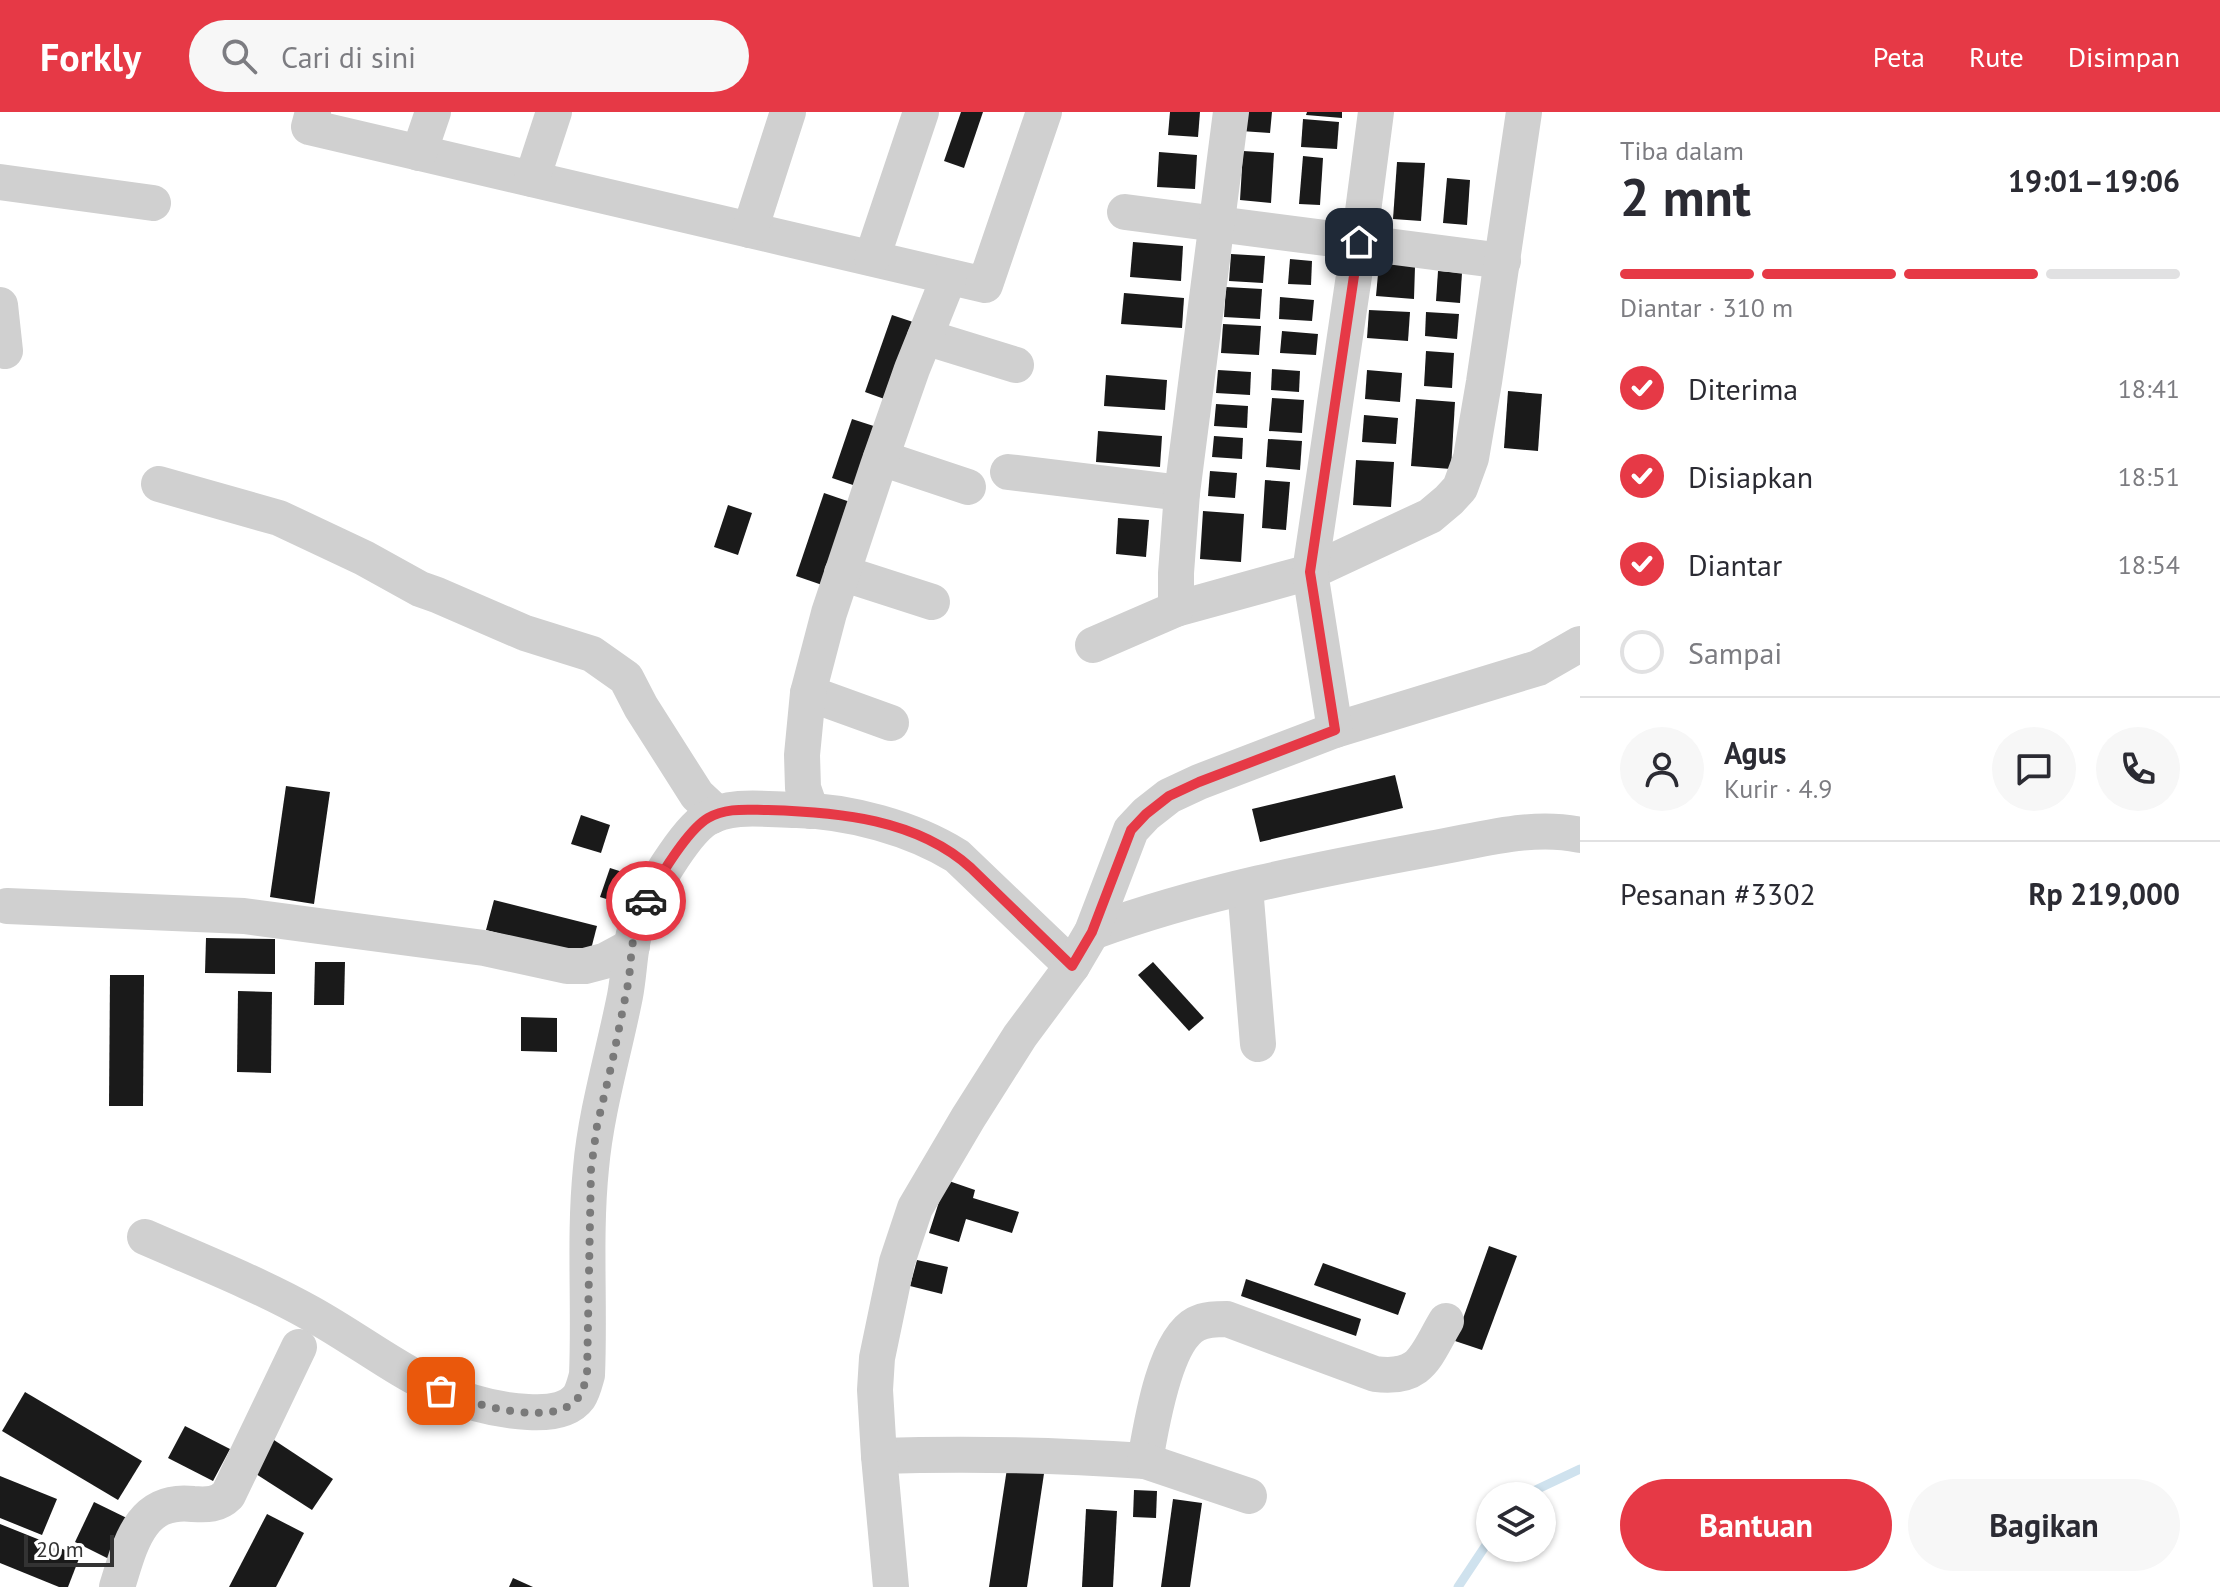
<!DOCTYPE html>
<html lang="id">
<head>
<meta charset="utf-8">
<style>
  :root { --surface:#fff; --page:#f7f7f7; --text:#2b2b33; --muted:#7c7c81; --line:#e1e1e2; --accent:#e63946 }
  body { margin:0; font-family:"PT Sans",sans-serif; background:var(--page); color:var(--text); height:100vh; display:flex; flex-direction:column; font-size:30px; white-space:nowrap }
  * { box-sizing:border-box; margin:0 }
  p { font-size:26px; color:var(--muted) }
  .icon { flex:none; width:44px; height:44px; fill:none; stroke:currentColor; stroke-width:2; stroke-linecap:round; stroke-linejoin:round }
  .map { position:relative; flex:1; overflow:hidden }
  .panel { display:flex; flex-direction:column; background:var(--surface); width:640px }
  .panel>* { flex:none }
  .controls { position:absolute; left:1476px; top:1370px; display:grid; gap:16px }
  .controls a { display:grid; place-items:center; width:80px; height:80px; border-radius:50%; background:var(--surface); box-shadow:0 2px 6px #0004; font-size:40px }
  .scale { position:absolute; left:24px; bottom:20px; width:90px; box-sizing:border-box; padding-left:8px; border:4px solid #333; border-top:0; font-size:22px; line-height:28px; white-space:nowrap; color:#333; -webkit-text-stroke:6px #fff; paint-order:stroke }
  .pin { position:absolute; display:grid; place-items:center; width:68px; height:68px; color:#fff; margin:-34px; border-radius:16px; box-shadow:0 4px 12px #0006 }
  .courier { position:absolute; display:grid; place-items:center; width:80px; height:80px; margin:-40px; border:6px solid #e63946; border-radius:50%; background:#fff; color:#222; box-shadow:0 2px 10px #0007 }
  .headline em { font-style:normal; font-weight:700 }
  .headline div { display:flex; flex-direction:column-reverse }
  .headline { display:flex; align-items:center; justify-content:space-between; height:136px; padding:0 40px }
  h1 { font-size:52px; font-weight:700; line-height:60px }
  .bar { display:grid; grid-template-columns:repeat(4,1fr); gap:12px 8px; align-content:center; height:96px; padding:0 40px }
  .bar i { height:10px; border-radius:6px; background:var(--line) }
  .bar .on { background:var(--accent) }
  .bar p { grid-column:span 4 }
  .line { display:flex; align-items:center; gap:20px; padding:0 40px; border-top:2px solid var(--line) }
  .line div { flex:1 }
  .round { display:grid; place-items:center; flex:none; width:84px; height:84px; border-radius:42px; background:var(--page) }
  ol { padding:0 40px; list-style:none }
  li { display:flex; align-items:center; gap:24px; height:88px }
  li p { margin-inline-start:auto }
  li .icon { padding:8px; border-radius:50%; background:var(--accent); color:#fff; stroke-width:4 }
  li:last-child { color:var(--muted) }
  li i { width:44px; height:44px; border:4px solid var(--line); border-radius:50% }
  .cta { display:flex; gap:16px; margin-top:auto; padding:16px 40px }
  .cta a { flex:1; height:92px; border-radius:48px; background:var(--accent); color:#fff; font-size:32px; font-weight:700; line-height:92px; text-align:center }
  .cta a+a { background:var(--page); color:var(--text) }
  header { display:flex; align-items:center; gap:48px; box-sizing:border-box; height:112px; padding:0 40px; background:var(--accent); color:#fff }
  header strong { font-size:38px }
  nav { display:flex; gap:44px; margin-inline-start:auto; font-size:28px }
  .search { width:560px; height:72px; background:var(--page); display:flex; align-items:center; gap:20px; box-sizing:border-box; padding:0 28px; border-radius:44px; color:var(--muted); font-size:30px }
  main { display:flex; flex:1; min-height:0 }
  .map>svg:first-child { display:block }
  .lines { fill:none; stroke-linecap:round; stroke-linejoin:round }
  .stream { stroke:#cfe2ee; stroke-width:9 }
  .building { fill:#1a1a1a }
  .minor { stroke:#d0d0d0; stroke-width:36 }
  .done { stroke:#7a7a7a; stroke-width:8; stroke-dasharray:0 14.4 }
  .route { stroke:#e63946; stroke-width:10 }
</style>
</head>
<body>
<header>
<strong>Forkly</strong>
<div class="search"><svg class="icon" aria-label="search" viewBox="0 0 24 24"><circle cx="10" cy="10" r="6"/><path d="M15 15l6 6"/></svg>Cari di sini</div>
<nav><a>Peta</a><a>Rute</a><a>Disimpan</a></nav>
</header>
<main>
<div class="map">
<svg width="1580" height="1475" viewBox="0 0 1580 1475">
  <rect width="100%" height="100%" fill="#fff"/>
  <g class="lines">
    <g class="stream">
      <path d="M 1523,1384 L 1580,1357"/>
      <path d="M 1458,1475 L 1490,1427"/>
    </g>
  </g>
  <g class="building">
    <path d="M 961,0 L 983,0 L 964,56 L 944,49 Z"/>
    <path d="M 1170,0 L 1200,0 L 1198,25 L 1168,23 Z"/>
    <path d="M 1242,0 L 1272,0 L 1270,21 L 1241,19 Z"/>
    <path d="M 1307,0 L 1342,0 L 1342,6 L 1306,3 Z"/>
    <path d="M 1303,7 L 1339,10 L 1337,37 L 1301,35 Z"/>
    <path d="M 1243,39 L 1274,41 L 1271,91 L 1240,88 Z"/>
    <path d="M 1159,40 L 1197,43 L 1195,77 L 1157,75 Z"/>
    <path d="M 1303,44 L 1323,46 L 1320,93 L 1299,92 Z"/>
    <path d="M 1397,50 L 1425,51 L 1421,109 L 1393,107 Z"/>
    <path d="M 1447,66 L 1470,68 L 1467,113 L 1443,111 Z"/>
    <path d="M 1133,130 L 1183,134 L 1181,169 L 1130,165 Z"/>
    <path d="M 1231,142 L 1265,144 L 1263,171 L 1229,169 Z"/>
    <path d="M 1290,147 L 1312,149 L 1311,173 L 1288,172 Z"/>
    <path d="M 1379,151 L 1415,154 L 1414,187 L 1376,184 Z"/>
    <path d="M 1438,159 L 1462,161 L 1460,191 L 1436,189 Z"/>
    <path d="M 1226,175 L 1262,177 L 1260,207 L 1224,205 Z"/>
    <path d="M 1124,181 L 1184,186 L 1182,216 L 1121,212 Z"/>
    <path d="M 1280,185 L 1314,188 L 1312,209 L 1279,207 Z"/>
    <path d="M 1369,198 L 1410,200 L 1408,229 L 1367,226 Z"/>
    <path d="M 1426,200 L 1459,202 L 1457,227 L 1425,224 Z"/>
    <path d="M 892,203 L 916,211 L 890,289 L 865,280 Z"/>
    <path d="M 1223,212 L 1261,214 L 1259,243 L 1221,241 Z"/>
    <path d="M 1282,219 L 1318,222 L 1316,243 L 1280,241 Z"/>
    <path d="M 1426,239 L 1454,241 L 1452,276 L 1424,274 Z"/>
    <path d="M 1272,257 L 1300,259 L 1299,280 L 1271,278 Z"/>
    <path d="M 1218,258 L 1251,260 L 1250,283 L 1216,281 Z"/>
    <path d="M 1367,258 L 1402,261 L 1400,290 L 1365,287 Z"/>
    <path d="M 1106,263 L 1167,268 L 1165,298 L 1104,294 Z"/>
    <path d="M 1508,279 L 1542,282 L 1538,339 L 1504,336 Z"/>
    <path d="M 1272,286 L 1304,288 L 1302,321 L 1269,319 Z"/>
    <path d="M 1416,287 L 1455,290 L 1451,357 L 1411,354 Z"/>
    <path d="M 1216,292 L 1248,294 L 1247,316 L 1214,314 Z"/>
    <path d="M 1364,303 L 1398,306 L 1396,332 L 1362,330 Z"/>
    <path d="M 852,307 L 886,318 L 865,377 L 832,366 Z"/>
    <path d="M 1098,319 L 1162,324 L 1160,355 L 1096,350 Z"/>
    <path d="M 1214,324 L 1243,326 L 1242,347 L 1212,345 Z"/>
    <path d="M 1268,327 L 1302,329 L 1300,358 L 1266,355 Z"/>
    <path d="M 1356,348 L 1394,350 L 1391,395 L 1353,393 Z"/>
    <path d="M 1210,359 L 1237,361 L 1235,386 L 1208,384 Z"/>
    <path d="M 1265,368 L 1290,370 L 1286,418 L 1262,416 Z"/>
    <path d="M 824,381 L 856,392 L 828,475 L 796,464 Z"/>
    <path d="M 728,393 L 752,401 L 738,443 L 714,435 Z"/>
    <path d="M 1203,399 L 1244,402 L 1241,450 L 1200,447 Z"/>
    <path d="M 1118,406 L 1149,408 L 1146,445 L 1116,442 Z"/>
    <path d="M 1395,663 L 1403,696 L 1260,730 L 1252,697 Z"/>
    <path d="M 286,674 L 330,680 L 314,792 L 270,785 Z"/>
    <path d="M 581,703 L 610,713 L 601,741 L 571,732 Z"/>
    <path d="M 610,756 L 635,764 L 625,793 L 600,785 Z"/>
    <path d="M 494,788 L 597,814 L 589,845 L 486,818 Z"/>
    <path d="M 206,826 L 275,827 L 275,862 L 205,861 Z"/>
    <path d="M 315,850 L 345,850 L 344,893 L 314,893 Z"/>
    <path d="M 1153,850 L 1204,906 L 1189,919 L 1138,863 Z"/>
    <path d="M 110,863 L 144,863 L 143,994 L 109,994 Z"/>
    <path d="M 238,879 L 272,880 L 271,961 L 237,960 Z"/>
    <path d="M 521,905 L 557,906 L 557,940 L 521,939 Z"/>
    <path d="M 946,1068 L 975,1078 L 973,1086 L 1019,1100 L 1012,1121 L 966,1107 L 959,1130 L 929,1121 Z"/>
    <path d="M 1489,1134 L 1517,1144 L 1482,1238 L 1455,1229 Z"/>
    <path d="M 917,1148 L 948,1155 L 942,1182 L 910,1174 Z"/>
    <path d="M 1323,1151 L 1406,1181 L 1398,1203 L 1314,1173 Z"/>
    <path d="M 1246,1167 L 1361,1207 L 1356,1224 L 1241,1184 Z"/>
    <path d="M 25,1280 L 142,1349 L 118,1388 L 2,1319 Z"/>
    <path d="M 185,1314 L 230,1337 L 213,1369 L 168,1346 Z"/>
    <path d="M 274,1328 L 333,1367 L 312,1398 L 253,1360 Z"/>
    <path d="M 1008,1350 L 1045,1355 L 1027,1475 L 989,1475 Z"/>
    <path d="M 0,1364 L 57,1387 L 42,1423 L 0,1406 Z"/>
    <path d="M 1134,1378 L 1157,1379 L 1156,1406 L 1133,1405 Z"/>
    <path d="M 1173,1387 L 1202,1391 L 1190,1475 L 1161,1475 Z"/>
    <path d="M 94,1390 L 137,1411 L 117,1451 L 75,1430 Z"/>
    <path d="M 1086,1397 L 1117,1399 L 1113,1475 L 1082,1475 Z"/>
    <path d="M 267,1402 L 304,1421 L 276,1475 L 229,1475 Z"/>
    <path d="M 0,1412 L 80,1444 L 68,1475 L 59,1475 L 0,1451 Z"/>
    <path d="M 513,1466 L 533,1475 L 509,1475 Z"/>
  </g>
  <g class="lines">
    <g class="minor">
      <path d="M 313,0 L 309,15 L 985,173 L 1044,0"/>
      <path d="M 419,41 L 433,0"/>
      <path d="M 532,67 L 554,0"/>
      <path d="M 0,70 L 153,91"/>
      <path d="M 1125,100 L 1503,149"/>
      <path d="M 750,118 L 788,0"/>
      <path d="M 872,146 L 921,0"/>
      <path d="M 0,193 L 5,239 L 0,238"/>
      <path d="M 925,225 L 1016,253"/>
      <path d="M 881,346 L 968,375"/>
      <path d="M 1008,360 L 1182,381"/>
      <path d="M 159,372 L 279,406 L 364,446 L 420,477 L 437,483 L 525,521 L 592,542 L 626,566 L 641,595 L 697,683 L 712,697 L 712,704"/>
      <path d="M 842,461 L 932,490"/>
      <path d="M 1176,497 L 1310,460 L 1430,404 L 1449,388 L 1460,376 L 1471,346 L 1484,270 L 1524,0"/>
      <path d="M 1093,533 L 1176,497 L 1176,461 L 1182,381 L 1231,0"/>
      <path d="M 808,581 L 891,611"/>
      <path d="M 1335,618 L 1538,556 L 1580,532"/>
      <path d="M 811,699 L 803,676 L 802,643 L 808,581 L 818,543 L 829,501 L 878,354 L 912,257 L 949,165"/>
      <path d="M 1245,775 L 1258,932"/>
      <path d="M 7,794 L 244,804 L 484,836 L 567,854 L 585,854 L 604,849 L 632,834"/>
      <path d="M 1092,820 C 1201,780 1315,758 1429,737 C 1478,729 1531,712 1580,723"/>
      <path d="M 145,1125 C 200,1149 258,1172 310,1201 C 384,1242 439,1296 528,1300 C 545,1301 568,1300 579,1285 C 583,1279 585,1270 587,1263 C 590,1194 584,1124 591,1056 C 596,999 614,940 625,884 C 630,858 629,831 639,806 C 648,782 685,720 706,707 C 731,691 768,698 796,698 C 849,699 912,716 957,744 L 1072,854"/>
      <path d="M 879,1344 C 968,1341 1056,1343 1145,1349 C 1151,1315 1164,1229 1196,1212 C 1205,1207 1217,1207 1227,1207 L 1375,1262 C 1422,1268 1425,1244 1446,1209"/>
      <path d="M 1145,1349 L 1249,1384"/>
      <path d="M 117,1475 C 130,1434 139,1386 193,1392 C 207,1393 218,1393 228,1383 L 299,1235"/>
      <path d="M 891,1475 L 879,1344 L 875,1278 L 877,1246 L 897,1150 L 915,1096 L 968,1006 L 1020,924 L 1072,854 L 1092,820 L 1131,718 L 1146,702 L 1169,684 L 1199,670 L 1335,618 L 1310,460 L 1359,130 L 1376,0"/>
    </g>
  </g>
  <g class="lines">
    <path class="done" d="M 441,1279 C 470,1292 555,1317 578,1286 C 583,1280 585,1270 587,1263 L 591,1057 L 597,1014 L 612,951 L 629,867 L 632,834 L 638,809 L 646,789"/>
    <path class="route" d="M 646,789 C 659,766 686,719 708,706 C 727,695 748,698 768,698 C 838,700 917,707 971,756 L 1072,854 L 1092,820 L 1131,718 L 1146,702 L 1169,684 L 1199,670 L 1335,618 L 1310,460 L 1359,130"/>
  </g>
</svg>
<div class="controls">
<a><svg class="icon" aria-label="layers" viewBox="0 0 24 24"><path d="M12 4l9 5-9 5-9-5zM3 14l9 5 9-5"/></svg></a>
</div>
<div class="scale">20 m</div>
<div class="pin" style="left:441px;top:1279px;background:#ea580c"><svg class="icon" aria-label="bag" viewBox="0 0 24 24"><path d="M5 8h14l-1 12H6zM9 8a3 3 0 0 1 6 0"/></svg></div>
<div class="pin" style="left:1359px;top:130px;background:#1f2937"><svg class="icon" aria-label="home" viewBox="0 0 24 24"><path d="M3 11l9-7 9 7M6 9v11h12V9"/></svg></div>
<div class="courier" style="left:646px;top:789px"><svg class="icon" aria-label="car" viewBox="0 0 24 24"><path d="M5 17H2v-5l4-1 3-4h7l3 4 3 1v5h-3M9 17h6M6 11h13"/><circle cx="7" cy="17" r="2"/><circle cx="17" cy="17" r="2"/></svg></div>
</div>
<section class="panel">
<div class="headline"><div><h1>2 mnt</h1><p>Tiba dalam</p></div><em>19:01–19:06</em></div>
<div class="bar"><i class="on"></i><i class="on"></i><i class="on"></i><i></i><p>Diantar · 310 m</p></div>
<ol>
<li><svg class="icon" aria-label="check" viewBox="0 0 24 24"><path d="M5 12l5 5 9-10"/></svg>Diterima<p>18:41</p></li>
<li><svg class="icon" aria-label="check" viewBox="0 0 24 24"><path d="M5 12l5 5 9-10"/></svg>Disiapkan<p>18:51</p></li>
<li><svg class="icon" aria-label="check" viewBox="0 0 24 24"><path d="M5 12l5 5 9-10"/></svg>Diantar<p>18:54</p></li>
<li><i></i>Sampai</li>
</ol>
<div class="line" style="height:144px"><a class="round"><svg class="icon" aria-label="person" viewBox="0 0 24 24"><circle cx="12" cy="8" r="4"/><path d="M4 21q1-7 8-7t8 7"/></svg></a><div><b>Agus</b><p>Kurir · 4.9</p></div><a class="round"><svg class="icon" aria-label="chat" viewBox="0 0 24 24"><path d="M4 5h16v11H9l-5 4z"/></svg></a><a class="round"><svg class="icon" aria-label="phone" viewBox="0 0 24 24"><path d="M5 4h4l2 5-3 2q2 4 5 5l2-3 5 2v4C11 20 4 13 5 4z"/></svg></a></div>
<div class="line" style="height:104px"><div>Pesanan #3302</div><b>Rp 219,000</b></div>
<div class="cta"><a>Bantuan</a><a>Bagikan</a></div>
</section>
</main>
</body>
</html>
